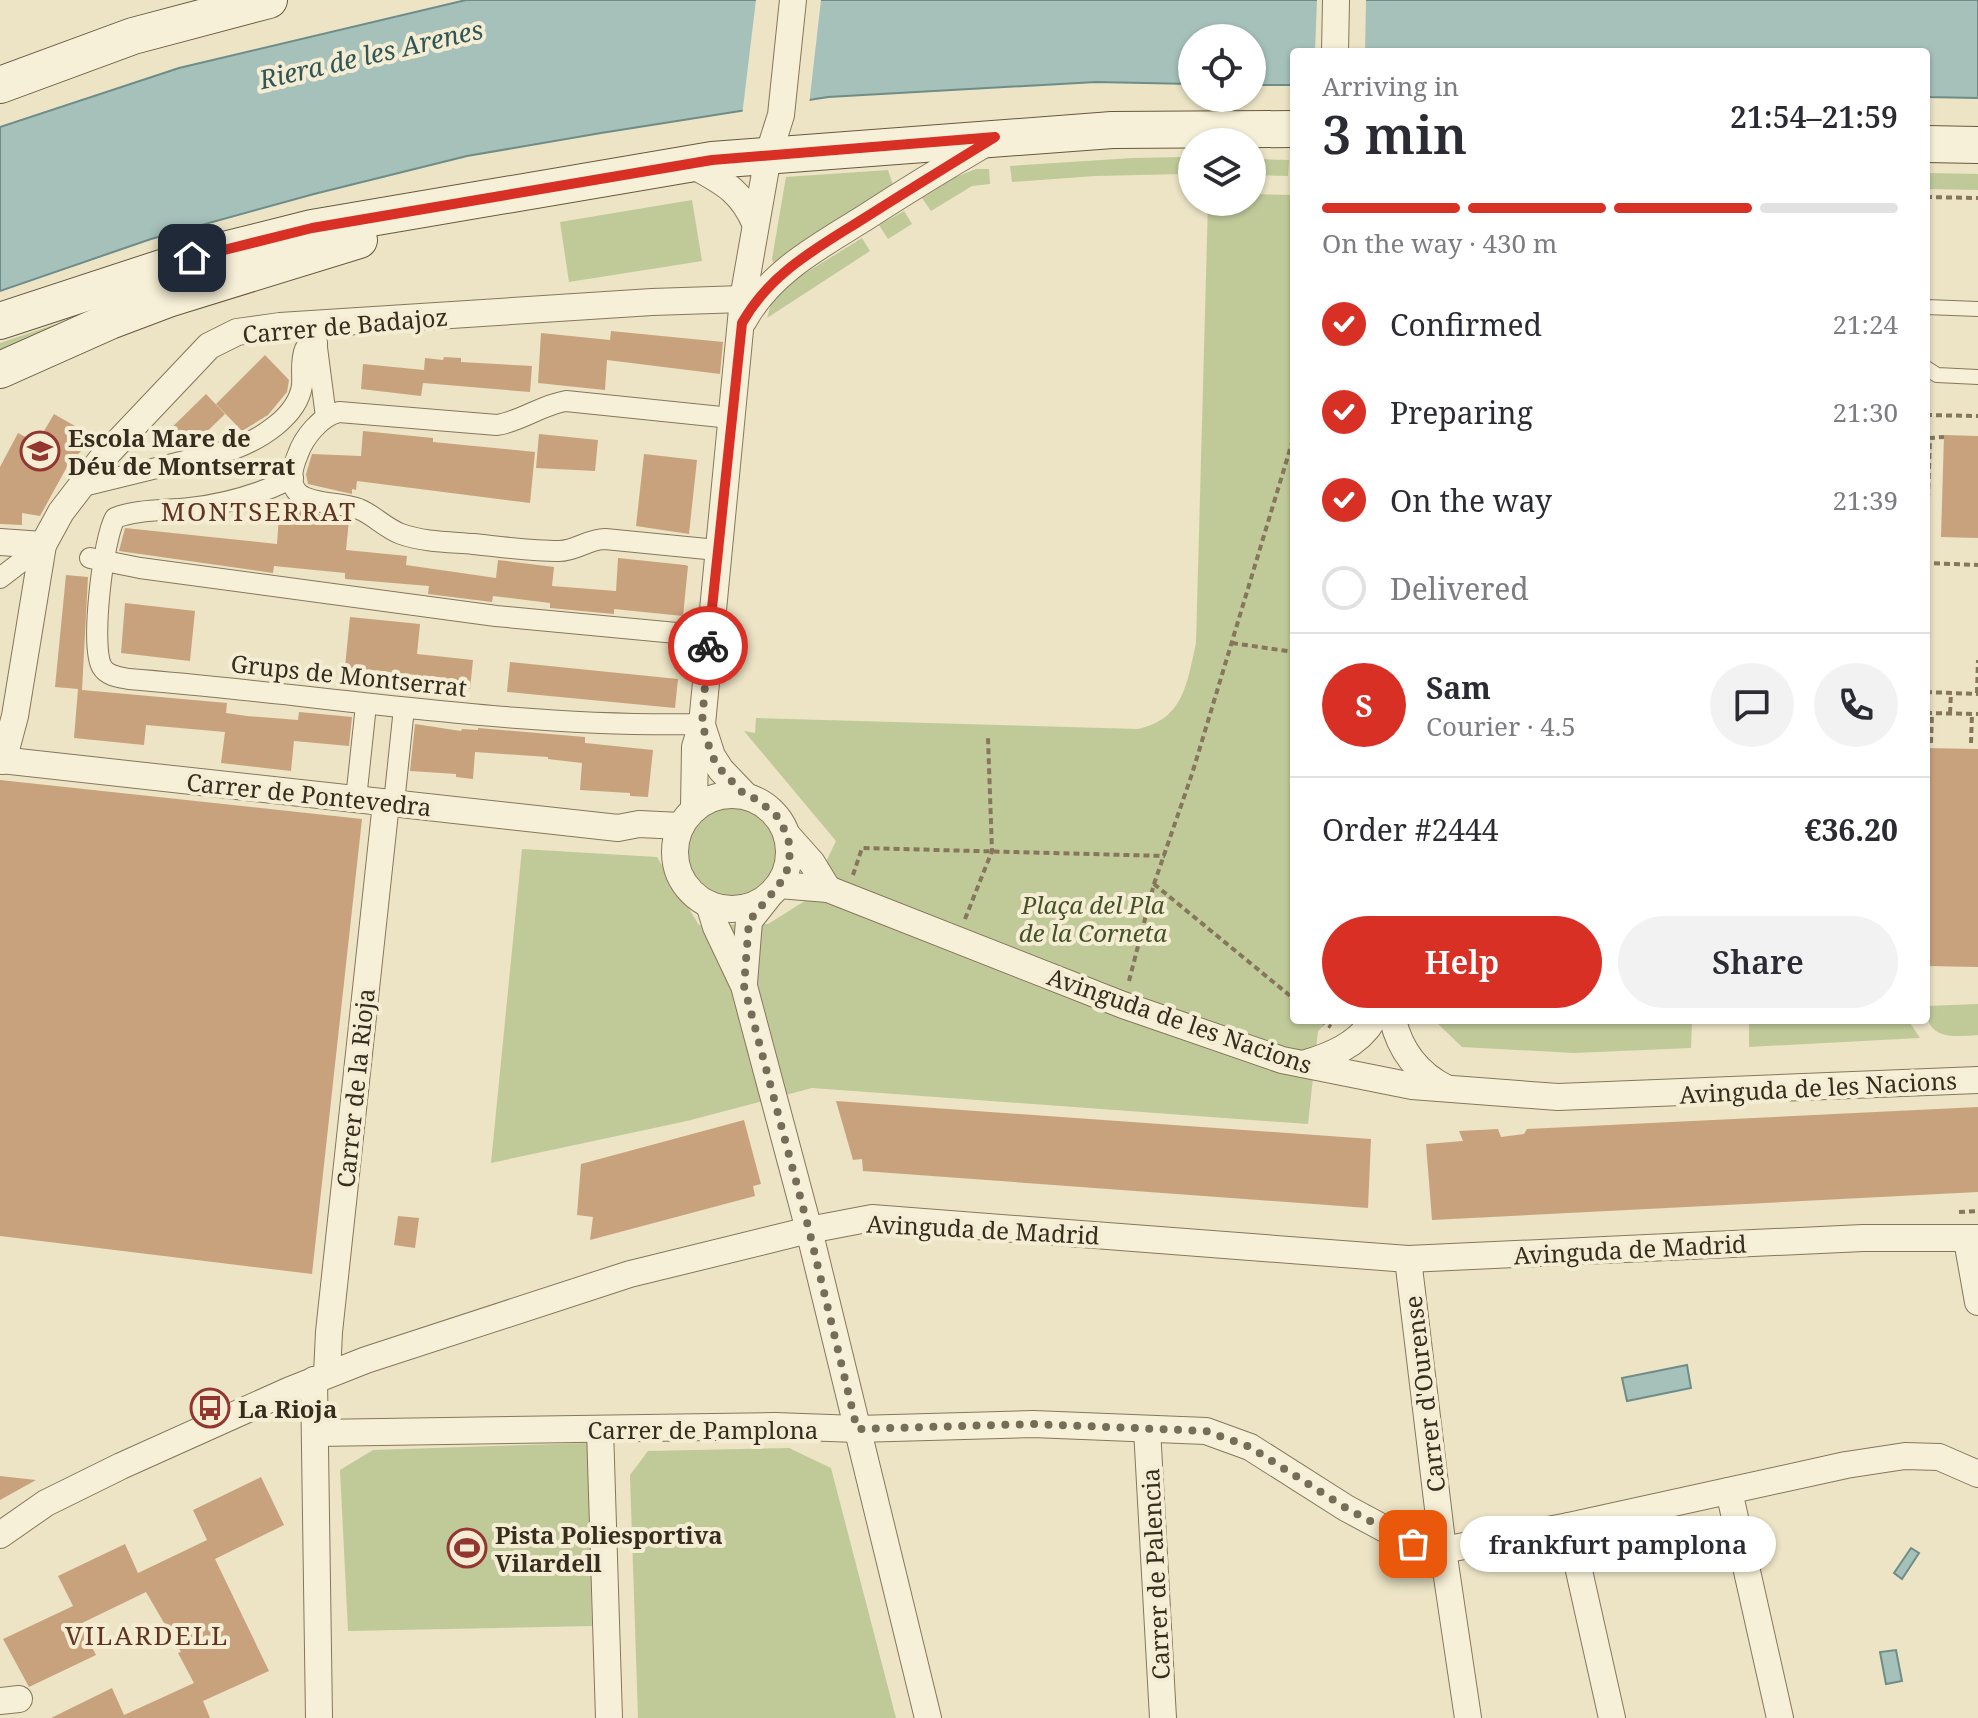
<!DOCTYPE html>
<html lang="en">
<head>
<meta charset="utf-8">
<style>
  :root { --surface:#fff; --page:#f2f2f3; --text:#2b2b33; --muted:#7c7c81; --line:#e1e1e2; --accent:#d93025 }
  body { margin:0; font-family:"Noto Serif",serif; background:var(--page); color:var(--text); height:100vh; display:flex; flex-direction:column; font-size:30px; white-space:nowrap }
  * { box-sizing:border-box; margin:0 }
  p { font-size:26px; color:var(--muted) }
  .icon { flex:none; width:44px; height:44px; fill:none; stroke:currentColor; stroke-width:2; stroke-linecap:round; stroke-linejoin:round }
  .map { position:relative; flex:1; overflow:hidden }
  .drawer { position:absolute; left:1290px; top:48px; width:640px; height:976px; display:flex; flex-direction:column; background:var(--surface); border-radius:8px; box-shadow:0 2px 6px #0004 }
  .drawer>* { flex:none }
  .tools { position:absolute; left:1178px; top:24px; display:grid; gap:16px }
  .tools a { display:grid; place-items:center; width:88px; height:88px; border-radius:50%; background:var(--surface); box-shadow:0 2px 6px #0004; font-size:40px }
  .pin { position:absolute; display:grid; place-items:center; width:68px; height:68px; color:#fff; margin:-34px; border-radius:16px; box-shadow:0 4px 12px #0006 }
  .courier { position:absolute; display:grid; place-items:center; width:80px; height:80px; margin:-40px; border:6px solid #d93025; border-radius:50%; background:#fff; color:#222; box-shadow:0 2px 10px #0007 }
  .bubble { position:absolute; height:56px; border-radius:28px; background:var(--surface); box-shadow:0 2px 6px #0004; font-size:26px; font-weight:600; line-height:56px; text-align:center }
  .head em { font-style:normal; font-weight:600 }
  .head div { display:flex; flex-direction:column-reverse }
  .head { display:flex; align-items:center; justify-content:space-between; height:136px; padding:0 32px }
  h1 { font-size:52px; font-weight:600; line-height:60px }
  .bar { display:grid; grid-template-columns:repeat(4,1fr); gap:12px 8px; align-content:center; height:96px; padding:0 32px }
  .bar i { height:10px; border-radius:6px; background:var(--line) }
  .bar .active { background:var(--accent) }
  .bar p { grid-column:span 4 }
  .line { display:flex; align-items:center; gap:20px; padding:0 32px; border-top:2px solid var(--line) }
  .line div { flex:1 }
  .round { display:grid; place-items:center; flex:none; width:84px; height:84px; border-radius:42px; background:var(--page) }
  ol { padding:0 32px; list-style:none }
  li { display:flex; align-items:center; gap:24px; height:88px }
  li p { margin-inline-start:auto }
  li .icon { padding:8px; border-radius:50%; background:var(--accent); color:#fff; stroke-width:4 }
  li:last-child { color:var(--muted) }
  li i { width:44px; height:44px; border:4px solid var(--line); border-radius:50% }
  .cta { display:flex; gap:16px; margin-top:auto; padding:16px 32px }
  .cta a { flex:1; height:92px; border-radius:48px; background:var(--accent); color:#fff; font-size:32px; font-weight:600; line-height:92px; text-align:center }
  .cta a+a { background:var(--page); color:var(--text) }
  .map>svg:first-child { display:block }
  .green { fill:#c0ca99 }
  .water { fill:#a6c0ba; stroke:#6e8d88; stroke-width:2 }
  .pier { fill:#ece4c5 }
  .building { fill:#c8a27d }
  .lines { fill:none; stroke-linecap:round; stroke-linejoin:round }
  .service-casing { stroke:#86765c; stroke-width:16 }
  .pedestrian-casing { stroke:#86765c; stroke-width:22 }
  .minor-casing { stroke:#86765c; stroke-width:28 }
  .secondary-casing { stroke:#68573f; stroke-width:38 }
  .path { stroke:#86765c; stroke-width:4; stroke-dasharray:6 4; stroke-linecap:butt }
  .service { stroke:#f7f0d8; stroke-width:14 }
  .pedestrian { stroke:#f7f0d8; stroke-width:20 }
  .minor { stroke:#f7f0d8; stroke-width:26 }
  .secondary { stroke:#f7f0d8; stroke-width:36 }
  .done { stroke:#766d59; stroke-width:8; stroke-dasharray:0 14.4 }
  .route { stroke:#d93025; stroke-width:10 }
  .labels { text-anchor:middle; dominant-baseline:central; stroke-width:8; stroke-linejoin:round; paint-order:stroke }
  .street-label { font-size:24px; fill:#372d1f; stroke:#f4edd4 }
  .poi-label { font-size:24px; font-weight:bold; fill:#372d1f; stroke:#f4edd4; text-anchor:start }
  .park-label { font-size:24px; font-style:italic; fill:#445227; stroke:#f4edd4 }
  .water-label { font-size:26px; font-style:italic; fill:#2f5556; stroke:#f4edd4 }
  .neighbourhood-label { font-size:26px; letter-spacing:2px; fill:#613321; stroke:#f4edd4 }
</style>
</head>
<body>
<div class="map">
<svg width="1978" height="1718" viewBox="0 0 1978 1718">
  <rect width="100%" height="100%" fill="#ece4c5"/>
  <g class="green">
    <path d="M 1184,157 L 1184,174 L 1096,176 L 1012,182 L 1010,166 L 1132,158 Z"/>
    <path d="M 1252,159 L 1289,160 L 1288,176 L 1252,175 Z"/>
    <path d="M 976,169 L 989,169 L 990,184 L 972,186 L 931,211 L 922,198 L 956,177 Z"/>
    <path d="M 888,170 L 894,188 L 774,264 L 772,259 L 786,177 Z"/>
    <path d="M 1926,173 L 1978,174 L 1978,190 L 1926,189 Z"/>
    <path d="M 1252,194 L 1294,195 L 1294,1020 L 1330,1020 L 1318,1031 L 1308,1124 L 812,1088 L 687,1121 L 491,1163 L 522,849 L 657,857 L 699,925 L 768,924 L 808,899 L 836,841 L 744,731 L 755,733 L 756,718 L 1138,729 C 1184,719 1187,683 1196,643 L 1208,202 L 1252,202 Z"/>
    <path d="M 692,200 L 702,261 L 569,282 L 560,222 Z"/>
    <path d="M 904,211 L 912,224 L 888,239 L 879,225 Z"/>
    <path d="M 862,238 L 870,251 L 767,318 L 772,300 L 791,282 Z"/>
    <path d="M 124,301 L 0,355 L 0,343 Z"/>
    <circle cx="733" cy="853" r="46"/>
    <path d="M 1978,1004 L 1978,1035 C 1952,1037 1926,1040 1926,1006 Z"/>
    <path d="M 1434,1020 L 1692,1020 L 1691,1048 L 1574,1053 L 1462,1047 Z"/>
    <path d="M 1749,1020 L 1908,1020 L 1920,1038 L 1749,1047 Z"/>
    <path d="M 588,1443 L 592,1626 L 348,1631 L 340,1470 L 373,1450 Z"/>
    <path d="M 789,1448 L 831,1468 L 896,1718 L 638,1718 L 630,1475 L 648,1451 Z"/>
  </g>
  <g class="water">
    <path d="M 466,0 L 1978,0 L 1978,98 L 1926,97 L 1926,52 L 1294,52 L 1294,85 L 1252,85 L 1252,38 L 1192,38 L 1192,84 L 1096,82 L 828,97 L 601,133 L 467,156 L 314,194 L 151,239 L 0,291 L 0,127 L 179,68 Z"/>
    <path d="M 1687,1365 L 1691,1388 L 1627,1401 L 1622,1378 Z"/>
    <path d="M 1911,1548 L 1919,1553 L 1902,1579 L 1894,1573 Z"/>
    <path d="M 1896,1650 L 1902,1681 L 1886,1684 L 1880,1652 Z"/>
  </g>
  <g class="pier">
    <path d="M 756,0 L 821,0 L 809,105 L 742,116 Z"/>
    <path d="M 1317,0 L 1366,0 L 1365,52 L 1315,52 Z"/>
  </g>
  <g class="building">
    <path d="M 611,331 L 723,342 L 720,374 L 607,360 L 605,390 L 538,383 L 541,333 L 610,340 Z"/>
    <path d="M 265,355 L 289,380 L 287,392 L 268,415 L 242,431 L 216,404 Z"/>
    <path d="M 444,357 L 461,358 L 461,362 L 532,366 L 530,392 L 423,383 L 421,396 L 361,389 L 363,364 L 424,370 L 425,358 L 443,360 Z"/>
    <path d="M 206,394 L 225,414 L 192,446 L 173,451 L 161,438 Z"/>
    <path d="M 54,414 L 94,437 L 68,465 L 40,516 L 22,513 L 22,525 L 0,524 L 0,467 L 18,433 L 37,443 Z"/>
    <path d="M 363,431 L 433,438 L 433,442 L 535,452 L 530,503 L 357,481 L 356,490 L 352,489 L 352,494 L 308,484 L 306,474 L 312,454 L 361,456 Z"/>
    <path d="M 539,434 L 598,440 L 595,471 L 536,468 Z"/>
    <path d="M 1944,435 L 1978,436 L 1978,538 L 1941,537 Z"/>
    <path d="M 644,454 L 697,460 L 689,534 L 636,526 Z"/>
    <path d="M 296,507 L 317,514 L 349,520 L 346,550 L 407,556 L 406,565 L 496,578 L 498,560 L 507,561 L 554,567 L 552,586 L 616,591 L 618,558 L 685,565 L 688,566 L 683,616 L 614,609 L 614,614 L 550,608 L 550,603 L 493,596 L 492,602 L 428,594 L 429,586 L 345,579 L 345,573 L 274,566 L 273,573 L 119,551 L 125,528 L 277,544 L 279,515 L 295,517 Z"/>
    <path d="M 66,575 L 88,577 L 82,690 L 227,703 L 226,713 L 247,716 L 298,720 L 299,712 L 352,717 L 349,746 L 294,741 L 291,771 L 221,763 L 225,732 L 146,725 L 144,745 L 74,738 L 78,689 L 55,687 Z"/>
    <path d="M 125,603 L 195,611 L 190,661 L 121,653 Z"/>
    <path d="M 350,617 L 420,624 L 417,654 L 473,660 L 470,689 L 415,683 L 416,675 L 345,667 Z"/>
    <path d="M 510,662 L 678,679 L 675,708 L 507,692 Z"/>
    <path d="M 415,724 L 461,731 L 462,729 L 478,730 L 478,728 L 585,737 L 585,743 L 653,750 L 648,797 L 630,796 L 630,793 L 580,790 L 582,763 L 548,759 L 548,757 L 475,752 L 473,779 L 456,777 L 456,774 L 410,771 Z"/>
    <path d="M 1926,748 L 1978,749 L 1978,967 L 1926,966 Z"/>
    <path d="M 0,780 L 362,819 L 312,1274 L 0,1236 Z"/>
    <path d="M 836,1101 L 1371,1139 L 1368,1208 L 863,1171 L 862,1159 L 853,1160 Z"/>
    <path d="M 1978,1107 L 1978,1192 L 1432,1220 L 1426,1144 L 1463,1141 L 1459,1131 L 1498,1129 L 1501,1137 L 1524,1134 L 1527,1129 Z"/>
    <path d="M 744,1120 L 761,1184 L 753,1186 L 755,1196 L 590,1240 L 593,1217 L 577,1215 L 581,1164 Z"/>
    <path d="M 398,1216 L 419,1218 L 415,1248 L 394,1245 Z"/>
    <path d="M 0,1476 L 36,1480 L 0,1500 Z"/>
    <path d="M 261,1477 L 284,1525 L 215,1559 L 269,1671 L 203,1701 L 210,1718 L 51,1718 L 112,1688 L 124,1715 L 194,1683 L 178,1653 L 181,1652 L 146,1592 L 80,1624 L 96,1655 L 29,1687 L 3,1639 L 73,1606 L 58,1576 L 125,1544 L 138,1573 L 207,1540 L 193,1510 Z"/>
  </g>
  <g class="lines">
    <g class="service-casing">
      <g id="service">
        <path d="M 1926,307 L 1978,309"/>
        <path d="M 1926,368 L 1937,375 L 1978,377"/>
      </g>
    </g>
    <g class="pedestrian-casing">
      <g id="pedestrian">
        <path d="M 315,332 L 326,417"/>
        <path d="M 293,478 C 260,494 227,504 190,508 C 166,511 137,509 115,518 C 103,539 90,647 102,667 C 107,676 119,677 129,679 C 320,694 510,728 702,724"/>
        <path d="M 79,487 L 234,449 C 260,439 297,417 302,386 C 303,374 300,361 305,349 L 317,343"/>
        <path d="M 717,550 L 605,539 C 588,539 576,551 559,551 C 531,551 502,547 473,544 C 450,542 423,542 401,534 C 385,528 374,515 359,509 C 329,498 274,511 298,454 C 304,437 321,416 339,412 L 497,425 C 522,421 541,405 566,401 L 731,418"/>
        <path d="M 90,558 L 140,568 L 496,616 L 708,636"/>
        <path d="M 0,578 L 43,545"/>
        <path d="M 356,799 L 366,705"/>
        <path d="M 394,803 L 404,708"/>
      </g>
    </g>
    <g class="minor-casing">
      <g id="minor">
        <path d="M 1335,52 L 1336,0"/>
        <path d="M 689,163 C 720,181 740,188 755,223"/>
        <path d="M 744,320 C 771,271 820,246 866,217 C 906,191 947,166 988,142"/>
        <path d="M 0,542 L 43,545"/>
        <path d="M 702,725 L 712,756 L 721,770 L 745,795"/>
        <path d="M 0,760 L 618,828 L 639,824 L 681,826"/>
        <path d="M 3,761 L 15,716 L 43,545 L 61,512 L 101,460 L 209,346 L 237,332 L 280,326 L 652,302 L 743,299"/>
        <circle cx="732" cy="852" r="57"/>
        <path d="M 694,809 L 695,747 L 702,724 L 743,299 L 768,156 L 781,115 L 793,0"/>
        <path d="M 788,836 L 812,863 L 828,889"/>
        <path d="M 779,885 L 828,889 L 1123,1005 L 1282,1060 L 1412,1086 L 1558,1097 L 1978,1080"/>
        <path d="M 709,904 L 716,927 L 744,986 L 809,1230 L 928,1718"/>
        <path d="M 744,983 L 749,921 L 768,897"/>
        <path d="M 1393,1020 C 1400,1050 1418,1074 1446,1088"/>
        <path d="M 1303,1064 C 1330,1056 1358,1045 1373,1020"/>
        <path d="M 1967,1240 L 1978,1302"/>
        <path d="M 1408,1259 L 1443,1550 L 1468,1718"/>
        <path d="M 327,1374 L 329,1332 L 386,803"/>
        <path d="M 314,1380 L 319,1718"/>
        <path d="M 600,1429 L 609,1718"/>
        <path d="M 1147,1429 L 1163,1718"/>
        <path d="M 316,1433 L 775,1426 L 857,1429 L 1033,1424 L 1206,1431 L 1250,1447 L 1346,1508 L 1413,1544 L 1443,1550 L 1569,1526 L 1846,1465 L 1905,1456 L 1939,1457 L 1978,1474"/>
        <path d="M 1729,1491 L 1780,1718"/>
        <path d="M 1569,1526 L 1612,1718"/>
        <path d="M 0,1535 L 46,1503 L 121,1466 L 290,1390 L 366,1360 L 630,1274 L 809,1230 L 872,1218 L 1408,1259 L 1863,1238 L 1978,1238"/>
        <path d="M 0,1701 L 19,1699"/>
      </g>
    </g>
    <g class="secondary-casing">
      <g id="secondary">
        <path d="M 0,85 L 133,36 L 269,0"/>
        <path d="M 1926,144 L 1978,145"/>
        <path d="M 0,321 L 192,258 L 312,228 L 712,160 L 1112,130 L 1294,129"/>
        <path d="M 0,370 L 110,321 L 171,298 L 359,240"/>
      </g>
    </g>
    <g class="path">
      <path d="M 1926,197 L 1978,198"/>
      <path d="M 1926,415 L 1978,416"/>
      <path d="M 1926,559 L 1930,438 L 1944,437"/>
      <path d="M 1928,559 L 1928,563 L 1978,565"/>
      <path d="M 1926,614 L 1927,581"/>
      <path d="M 1232,643 L 1294,652"/>
      <path d="M 1926,692 L 1978,694"/>
      <path d="M 1977,693 L 1978,660"/>
      <path d="M 1926,713 L 1978,714"/>
      <path d="M 1950,713 L 1951,693"/>
      <path d="M 1931,743 L 1932,713"/>
      <path d="M 1971,743 L 1972,714"/>
      <path d="M 853,875 L 862,848 L 1165,856"/>
      <path d="M 1154,884 L 1294,999"/>
      <path d="M 965,919 L 992,851 L 988,738"/>
      <path d="M 1129,981 L 1154,884 L 1192,774 L 1294,436"/>
      <path d="M 1320,1020 L 1331,1027"/>
      <path d="M 1959,1212 L 1978,1211"/>
    </g>
    <use href="#service" class="service"/>
    <use href="#pedestrian" class="pedestrian"/>
    <use href="#minor" class="minor"/>
    <use href="#secondary" class="secondary"/>
  </g>
  <g class="lines">
    <path class="done" d="M 708,646 L 702,724 L 712,756 L 721,770 L 745,795 L 756,799 L 776,815 L 788,836 L 790,853 L 787,870 L 779,885 L 749,921 L 744,986 L 809,1230 L 857,1429 L 1033,1424 L 1206,1431 L 1250,1447 L 1346,1508 L 1413,1544"/>
    <path class="route" d="M 192,258 L 312,228 L 712,160 L 995,137 C 951,164 907,191 863,219 C 817,248 770,273 742,323 L 708,646"/>
  </g>
  <defs>
    <g id="school-ring" transform="scale(2)"><circle r="9.5" fill="#f4edd4" stroke="#92362f" stroke-width="1.5"/><path d="M0-5L7-2L0 1L-7-2ZM-4 1L0 2.5L4 1V4Q0 6-4 4Z" fill="#92362f"/></g>
    <g id="bus-ring" transform="scale(2)"><circle r="9.5" fill="#f4edd4" stroke="#92362f" stroke-width="1.5"/><path d="M-5-6H5V4H4V6H2V4H-2V6H-4V4H-5ZM-3.5-4V0h7V-4ZM-3.5 1.2v1.5H-2V1.2ZM2 1.2v1.5H3.5V1.2Z" fill="#92362f"/></g>
    <g id="stadium-ring" transform="scale(2)"><circle r="9.5" fill="#f4edd4" stroke="#92362f" stroke-width="1.5"/><path d="M0-5a6.5 5 0 1 0 0 10a6.5 5 0 1 0 0-10ZM-3.5-1.8h7v3.6h-7Z" fill="#92362f"/></g>
  </defs>
  <g fill-rule="evenodd">
    <use href="#school-ring" x="40" y="451"/>
    <use href="#bus-ring" x="210" y="1408"/>
    <use href="#stadium-ring" x="467" y="1548"/>
  </g>
  <g class="labels">
    <g class="street-label">
      <text transform="translate(345 325) rotate(-5)">Carrer de Badajoz</text>
      <text transform="translate(349 675) rotate(6)">Grups de Montserrat</text>
      <text transform="translate(309 794) rotate(6)">Carrer de Pontevedra</text>
      <text transform="translate(1180 1020) rotate(19)">Avinguda de les Nacions</text>
      <text transform="translate(1818 1087) rotate(-3)">Avinguda de les Nacions</text>
      <text transform="translate(355 1088) rotate(-84)">Carrer de la Rioja</text>
      <text transform="translate(983 1229) rotate(3)">Avinguda de Madrid</text>
      <text transform="translate(1630 1249) rotate(-3)">Avinguda de Madrid</text>
      <text transform="translate(1424 1394) rotate(-97)">Carrer d'Ourense</text>
      <text x="703" y="1429">Carrer de Pamplona</text>
      <text transform="translate(1155 1574) rotate(-93)">Carrer de Palencia</text>
    </g>
    <g class="poi-label">
      <text x="68" y="437">Escola Mare de<tspan x="68" dy="28">Déu de Montserrat</tspan></text>
      <text x="238" y="1408">La Rioja</text>
      <text x="495" y="1534">Pista Poliesportiva<tspan x="495" dy="28">Vilardell</tspan></text>
    </g>
    <g class="park-label">
      <text x="1093" y="904">Plaça del Pla<tspan x="1093" dy="28">de la Corneta</tspan></text>
    </g>
    <g class="water-label">
      <text transform="translate(371 54) rotate(-13)">Riera de les Arenes</text>
    </g>
    <g class="neighbourhood-label">
      <text x="259" y="511">MONTSERRAT</text>
      <text x="147" y="1635">VILARDELL</text>
    </g>
  </g>
</svg>
<div class="tools">
<a><svg class="icon" aria-label="locate" viewBox="0 0 24 24"><circle cx="12" cy="12" r="6"/><path d="M12 2v4M12 18v4M2 12h4M18 12h4"/></svg></a>
<a><svg class="icon" aria-label="layers" viewBox="0 0 24 24"><path d="M12 4l9 5-9 5-9-5zM3 14l9 5 9-5"/></svg></a>
</div>
<div class="pin" style="left:1413px;top:1544px;background:#ea580c"><svg class="icon" aria-label="bag" viewBox="0 0 24 24"><path d="M5 8h14l-1 12H6zM9 8a3 3 0 0 1 6 0"/></svg></div>
<div class="pin" style="left:192px;top:258px;background:#1f2937"><svg class="icon" aria-label="home" viewBox="0 0 24 24"><path d="M3 11l9-7 9 7M6 9v11h12V9"/></svg></div>
<div class="courier" style="left:708px;top:646px"><svg class="icon" aria-label="bike" viewBox="0 0 24 24"><circle cx="6" cy="16" r="4"/><circle cx="18" cy="16" r="4"/><path d="M6 16l4-8h5l3 8M10 8l3 8H6M13 5h3"/></svg></div>
<div class="bubble" style="left:1460px;top:1516px;width:316px">frankfurt pamplona</div>
<section class="drawer">
<div class="head"><div><h1>3 min</h1><p>Arriving in</p></div><em>21:54–21:59</em></div>
<div class="bar"><i class="active"></i><i class="active"></i><i class="active"></i><i></i><p>On the way · 430 m</p></div>
<ol>
<li><svg class="icon" aria-label="check" viewBox="0 0 24 24"><path d="M5 12l5 5 9-10"/></svg>Confirmed<p>21:24</p></li>
<li><svg class="icon" aria-label="check" viewBox="0 0 24 24"><path d="M5 12l5 5 9-10"/></svg>Preparing<p>21:30</p></li>
<li><svg class="icon" aria-label="check" viewBox="0 0 24 24"><path d="M5 12l5 5 9-10"/></svg>On the way<p>21:39</p></li>
<li><i></i>Delivered</li>
</ol>
<div class="line" style="height:144px"><b class="round" style="background:var(--accent);color:#fff">S</b><div><b>Sam</b><p>Courier · 4.5</p></div><a class="round"><svg class="icon" aria-label="chat" viewBox="0 0 24 24"><path d="M4 5h16v11H9l-5 4z"/></svg></a><a class="round"><svg class="icon" aria-label="phone" viewBox="0 0 24 24"><path d="M5 4h4l2 5-3 2q2 4 5 5l2-3 5 2v4C11 20 4 13 5 4z"/></svg></a></div>
<div class="line" style="height:104px"><div>Order #2444</div><b>€36.20</b></div>
<div class="cta"><a>Help</a><a>Share</a></div>
</section>
</div>
</body>
</html>
